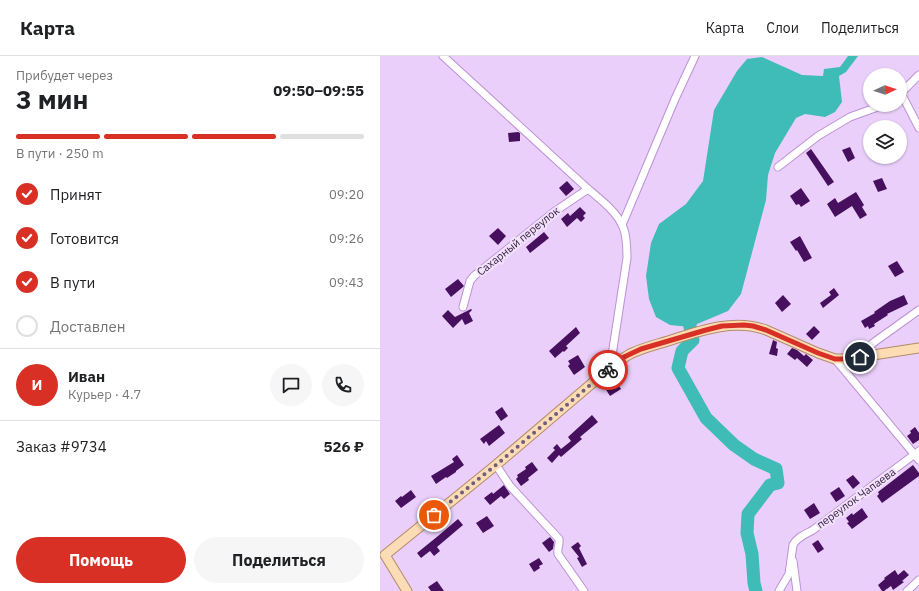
<!DOCTYPE html>
<html lang="ru">
<head>
<meta charset="utf-8">
<style>
  :root { --surface:#fff; --page:#f6f6f6; --text:#202124; --muted:#757577; --line:#e0e0e0; --accent:#d93025 }
  body { margin:0; font-family:"IBM Plex Sans",sans-serif; background:var(--page); color:var(--text); height:100vh; display:flex; flex-direction:column; font-size:15px; white-space:nowrap }
  * { box-sizing:border-box; margin:0 }
  p { font-size:13px; color:var(--muted) }
  .icon { flex:none; width:22px; height:22px; fill:none; stroke:currentColor; stroke-width:2; stroke-linecap:round; stroke-linejoin:round }
  .map { position:relative; flex:1; overflow:hidden }
  .side { display:flex; flex-direction:column; background:var(--surface); width:380px }
  .side>* { flex:none }
  .needle { width:26px; rotate:86deg }
  .tools { position:absolute; left:483px; top:12px; display:grid; gap:8px }
  .tools a { display:grid; place-items:center; width:44px; height:44px; border-radius:50%; background:var(--surface); box-shadow:0 1px 3px #0004; font-size:20px }
  .pin { position:absolute; display:grid; place-items:center; width:34px; height:34px; color:#fff; margin:-17px; border:2px solid #fff; border-radius:50%; box-shadow:0 1px 4px #0007 }
  .courier { position:absolute; display:grid; place-items:center; width:40px; height:40px; margin:-20px; border:3px solid #d93025; border-radius:50%; background:#fff; color:#222; box-shadow:0 1px 5px #0007 }
  .headline em { font-style:normal; font-weight:700 }
  .headline div { display:flex; flex-direction:column-reverse }
  .headline { display:flex; align-items:center; justify-content:space-between; height:68px; padding:0 16px }
  h1 { font-size:26px; font-weight:700; line-height:30px }
  .bar { display:grid; grid-template-columns:repeat(4,1fr); gap:6px 4px; align-content:center; height:48px; padding:0 16px }
  .bar i { height:5px; border-radius:3px; background:var(--line) }
  .bar .active { background:var(--accent) }
  .bar p { grid-column:span 4 }
  .line { display:flex; align-items:center; gap:10px; padding:0 16px; border-top:1px solid var(--line) }
  .line div { flex:1 }
  .round { display:grid; place-items:center; flex:none; width:42px; height:42px; border-radius:21px; background:var(--page) }
  ol { padding:0 16px; list-style:none }
  li { display:flex; align-items:center; gap:12px; height:44px }
  li p { margin-inline-start:auto }
  li .icon { padding:4px; border-radius:50%; background:var(--accent); color:#fff; stroke-width:4 }
  li:last-child { color:var(--muted) }
  li i { width:22px; height:22px; border:2px solid var(--line); border-radius:50% }
  .action { display:flex; gap:8px; margin-top:auto; padding:8px 16px }
  .action a { flex:1; height:46px; border-radius:24px; background:var(--accent); color:#fff; font-size:16px; font-weight:700; line-height:46px; text-align:center }
  .action a+a { background:var(--page); color:var(--text) }
  header { display:flex; align-items:center; gap:24px; box-sizing:border-box; height:56px; padding:0 20px; background:var(--surface); border-bottom:1px solid var(--line) }
  header strong { font-size:19px }
  nav { display:flex; gap:22px; margin-inline-start:auto; font-size:14px }
  main { display:flex; flex:1; min-height:0 }
  .map>svg:first-child { display:block }
  .water { fill:#3fbbb8 }
  .lines { fill:none; stroke-linecap:round; stroke-linejoin:round }
  .river { stroke:#3fbbb8; stroke-width:13 }
  .building { fill:#47105f }
  .minor-casing { stroke:#bd91d6; stroke-width:9 }
  .major-casing { stroke:#b38b69; stroke-width:11 }
  .minor { stroke:#fff; stroke-width:7 }
  .major { stroke:#fbdcb4; stroke-width:9 }
  .done { stroke:#715d7d; stroke-width:4; stroke-dasharray:0 7.2 }
  .route { stroke:#d93025; stroke-width:5 }
  .labels { text-anchor:middle; dominant-baseline:central; stroke-width:4; stroke-linejoin:round; paint-order:stroke }
  .street-label { font-size:11px; fill:#301f3a; stroke:#f2e0fd }
</style>
</head>
<body>
<header>
<strong>Карта</strong>
<nav><a>Карта</a><a>Слои</a><a>Поделиться</a></nav>
</header>
<main>
<section class="side">
<div class="headline"><div><h1>3 мин</h1><p>Прибудет через</p></div><em>09:50–09:55</em></div>
<div class="bar"><i class="active"></i><i class="active"></i><i class="active"></i><i></i><p>В пути · 250 m</p></div>
<ol>
<li><svg class="icon" aria-label="check" viewBox="0 0 24 24"><path d="M5 12l5 5 9-10"/></svg>Принят<p>09:20</p></li>
<li><svg class="icon" aria-label="check" viewBox="0 0 24 24"><path d="M5 12l5 5 9-10"/></svg>Готовится<p>09:26</p></li>
<li><svg class="icon" aria-label="check" viewBox="0 0 24 24"><path d="M5 12l5 5 9-10"/></svg>В пути<p>09:43</p></li>
<li><i></i>Доставлен</li>
</ol>
<div class="line" style="height:72px"><b class="round" style="background:var(--accent);color:#fff">И</b><div><b>Иван</b><p>Курьер · 4.7</p></div><a class="round"><svg class="icon" aria-label="chat" viewBox="0 0 24 24"><path d="M4 5h16v11H9l-5 4z"/></svg></a><a class="round"><svg class="icon" aria-label="phone" viewBox="0 0 24 24"><path d="M5 4h4l2 5-3 2q2 4 5 5l2-3 5 2v4C11 20 4 13 5 4z"/></svg></a></div>
<div class="line" style="height:52px"><div>Заказ #9734</div><b>526 ₽</b></div>
<div class="action"><a>Помощь</a><a>Поделиться</a></div>
</section>
<div class="map">
<svg width="539" height="535" viewBox="0 0 539 535">
  <rect width="100%" height="100%" fill="#eacffa"/>
  <path class="water" d="M 468,0 L 478,0 L 466,16 L 459,20 L 462,46 L 455,56 L 445,61 L 425,58 L 416,62 L 395,97 L 388,119 L 386,144 L 361,238 L 348,255 L 310,271 L 290,269 L 276,261 L 269,243 L 266,220 L 271,187 L 279,168 L 306,148 L 323,125 L 334,54 L 357,15 L 367,3 L 382,1 L 422,19 L 443,20 L 444,13 L 460,11 Z"/>
  <g class="lines">
    <path class="river" d="M 311,254 L 310,271 L 313,284 L 302,295 L 298,312 L 326,362 L 354,389 L 374,403 L 396,413 L 398,427 L 390,429 L 368,458 L 367,477 L 372,498 L 374,527 L 376,535"/>
  </g>
  <g class="building">
    <path d="M 138,76 L 140,77 L 140,85 L 129,86 L 128,77 Z"/>
    <path d="M 470,91 L 475,102 L 468,106 L 462,94 Z"/>
    <path d="M 431,93 L 454,126 L 448,130 L 426,97 Z"/>
    <path d="M 502,122 L 507,133 L 498,136 L 493,125 Z"/>
    <path d="M 187,125 L 194,133 L 186,140 L 179,132 Z"/>
    <path d="M 421,132 L 430,145 L 421,151 L 419,148 L 416,149 L 410,140 Z"/>
    <path d="M 476,136 L 484,149 L 482,151 L 487,159 L 480,163 L 472,150 L 455,161 L 447,148 L 455,142 L 458,147 Z"/>
    <path d="M 200,151 L 206,157 L 203,160 L 205,162 L 201,166 L 197,162 L 187,171 L 181,163 L 188,157 L 190,160 Z"/>
    <path d="M 118,172 L 126,180 L 118,189 L 109,180 Z"/>
    <path d="M 164,176 L 169,182 L 150,197 L 146,191 Z"/>
    <path d="M 420,180 L 432,202 L 424,206 L 417,194 L 416,195 L 410,186 Z"/>
    <path d="M 517,205 L 524,216 L 515,221 L 508,210 Z"/>
    <path d="M 78,223 L 84,230 L 83,231 L 71,241 L 65,233 Z"/>
    <path d="M 454,232 L 459,239 L 443,252 L 440,247 L 451,239 L 449,236 Z"/>
    <path d="M 403,239 L 411,248 L 402,256 L 395,247 Z"/>
    <path d="M 524,239 L 528,248 L 507,258 L 508,259 L 494,268 L 495,270 L 489,273 L 488,270 L 485,272 L 481,265 L 495,257 L 494,256 L 510,245 Z"/>
    <path d="M 91,253 L 92,254 L 89,257 L 93,265 L 85,269 L 82,263 L 73,272 L 62,260 L 68,254 L 75,261 Z"/>
    <path d="M 434,270 L 440,276 L 432,284 L 426,278 Z"/>
    <path d="M 196,271 L 200,277 L 186,290 L 188,292 L 184,296 L 183,295 L 175,302 L 169,295 Z"/>
    <path d="M 393,284 L 397,286 L 396,292 L 398,293 L 397,300 L 389,298 Z"/>
    <path d="M 412,292 L 417,294 L 424,300 L 426,298 L 427,299 L 433,304 L 427,311 L 417,302 L 415,304 L 407,298 Z"/>
    <path d="M 198,299 L 205,311 L 194,319 L 188,310 L 190,308 L 188,305 Z"/>
    <path d="M 234,322 L 241,333 L 230,340 L 223,329 Z"/>
    <path d="M 122,351 L 128,360 L 121,365 L 115,356 Z"/>
    <path d="M 212,359 L 218,366 L 200,381 L 202,383 L 181,401 L 179,399 L 172,407 L 167,402 L 175,394 L 173,392 L 177,388 L 181,393 L 191,385 L 188,381 Z"/>
    <path d="M 119,369 L 125,377 L 109,390 L 106,385 L 104,388 L 100,383 Z"/>
    <path d="M 535,371 L 539,377 L 539,384 L 533,388 L 527,380 L 531,377 L 530,375 Z"/>
    <path d="M 77,399 L 84,409 L 76,415 L 76,416 L 67,422 L 66,421 L 56,428 L 51,420 L 74,406 L 72,403 Z"/>
    <path d="M 152,406 L 158,414 L 148,422 L 149,424 L 141,430 L 136,423 L 138,421 L 137,419 L 146,413 L 145,411 Z"/>
    <path d="M 533,409 L 539,417 L 539,420 L 502,447 L 497,440 L 499,438 L 498,436 Z"/>
    <path d="M 473,419 L 480,427 L 473,433 L 466,424 Z"/>
    <path d="M 124,429 L 130,438 L 124,443 L 121,440 L 110,449 L 104,442 L 112,436 L 113,438 Z"/>
    <path d="M 459,431 L 465,440 L 456,446 L 450,437 Z"/>
    <path d="M 31,434 L 36,441 L 21,452 L 15,445 L 21,440 L 22,441 Z"/>
    <path d="M 434,447 L 440,457 L 430,463 L 424,454 Z"/>
    <path d="M 482,452 L 488,461 L 472,473 L 467,467 L 469,466 L 466,462 L 472,457 L 473,459 Z"/>
    <path d="M 107,460 L 114,470 L 103,477 L 96,467 Z"/>
    <path d="M 78,463 L 83,469 L 57,491 L 60,495 L 54,500 L 50,495 L 41,502 L 37,497 L 58,480 Z"/>
    <path d="M 170,481 L 174,486 L 173,493 L 169,496 L 162,487 Z"/>
    <path d="M 438,484 L 444,493 L 438,497 L 432,488 Z"/>
    <path d="M 198,486 L 201,490 L 199,492 L 207,508 L 202,511 L 197,502 L 199,501 L 191,491 Z"/>
    <path d="M 159,502 L 163,508 L 159,510 L 160,512 L 154,516 L 149,508 Z"/>
    <path d="M 515,514 L 518,519 L 524,514 L 529,519 L 522,525 L 524,526 L 513,534 L 511,530 L 504,535 L 502,535 L 498,529 L 505,523 L 504,522 Z"/>
    <path d="M 57,525 L 64,535 L 51,535 L 48,531 Z"/>
  </g>
  <g class="lines">
    <g class="minor-casing">
      <g id="minor">
        <path d="M 63,0 L 208,133 C 220,143 237,156 243,171 C 247,180 247,192 247,202 L 230,312"/>
        <path d="M 521,37 L 539,72"/>
        <path d="M 520,38 L 539,19"/>
        <path d="M 398,111 L 438,80 L 470,61 L 495,52 L 500,49"/>
        <path d="M 242,169 L 295,43 L 315,0"/>
        <path d="M 83,251 L 90,225 L 94,220 L 174,156 L 208,133"/>
        <path d="M 480,301 L 493,287 L 539,254"/>
        <path d="M 455,303 L 539,404"/>
        <path d="M 116,409 L 130,430 L 179,483 C 180,489 177,491 178,498 L 204,535"/>
        <path d="M 413,505 L 417,535"/>
        <path d="M 399,535 L 409,518 L 413,489 C 417,481 426,478 433,474 L 539,395"/>
        <path d="M 527,535 L 539,524"/>
      </g>
    </g>
    <g class="major-casing">
      <path id="major" d="M 27,535 L 5,499 L 116,409 L 230,312 C 237,307 243,302 250,298 C 262,292 275,289 288,285 C 319,275 354,262 386,274 L 438,297 L 455,303 L 462,303 L 480,301 L 539,292"/>
    </g>
    <use href="#minor" class="minor"/>
    <use href="#major" class="major"/>
  </g>
  <g class="lines">
    <path class="done" d="M 54,459 L 116,409 L 228,314"/>
    <path class="route" d="M 228,314 L 244,301 L 261,293 L 326,274 L 342,270 L 364,269 L 373,270 L 386,274 L 438,297 L 455,303 L 462,303 L 480,301"/>
  </g>
  <g class="labels">
    <g class="street-label">
      <text transform="translate(138 185) rotate(-39)">Сахарный переулок</text>
      <text transform="translate(476 442) rotate(-36)">переулок Чапаева</text>
    </g>
  </g>
</svg>
<div class="tools">
<a><svg class="needle" viewBox="-14 -14 28 28"><path d="M0-13l5 13h-10z" fill="#e53935"/><path d="M0 13l5-13h-10z" fill="#757577"/></svg></a>
<a><svg class="icon" aria-label="layers" viewBox="0 0 24 24"><path d="M12 4l9 5-9 5-9-5zM3 14l9 5 9-5"/></svg></a>
</div>
<div class="pin" style="left:54px;top:459px;background:#ea580c"><svg class="icon" aria-label="bag" viewBox="0 0 24 24"><path d="M5 8h14l-1 12H6zM9 8a3 3 0 0 1 6 0"/></svg></div>
<div class="pin" style="left:480px;top:301px;background:#1f2937"><svg class="icon" aria-label="home" viewBox="0 0 24 24"><path d="M3 11l9-7 9 7M6 9v11h12V9"/></svg></div>
<div class="courier" style="left:228px;top:314px"><svg class="icon" aria-label="bike" viewBox="0 0 24 24"><circle cx="6" cy="16" r="4"/><circle cx="18" cy="16" r="4"/><path d="M6 16l4-8h5l3 8M10 8l3 8H6M13 5h3"/></svg></div>
</div>
</main>
</body>
</html>
